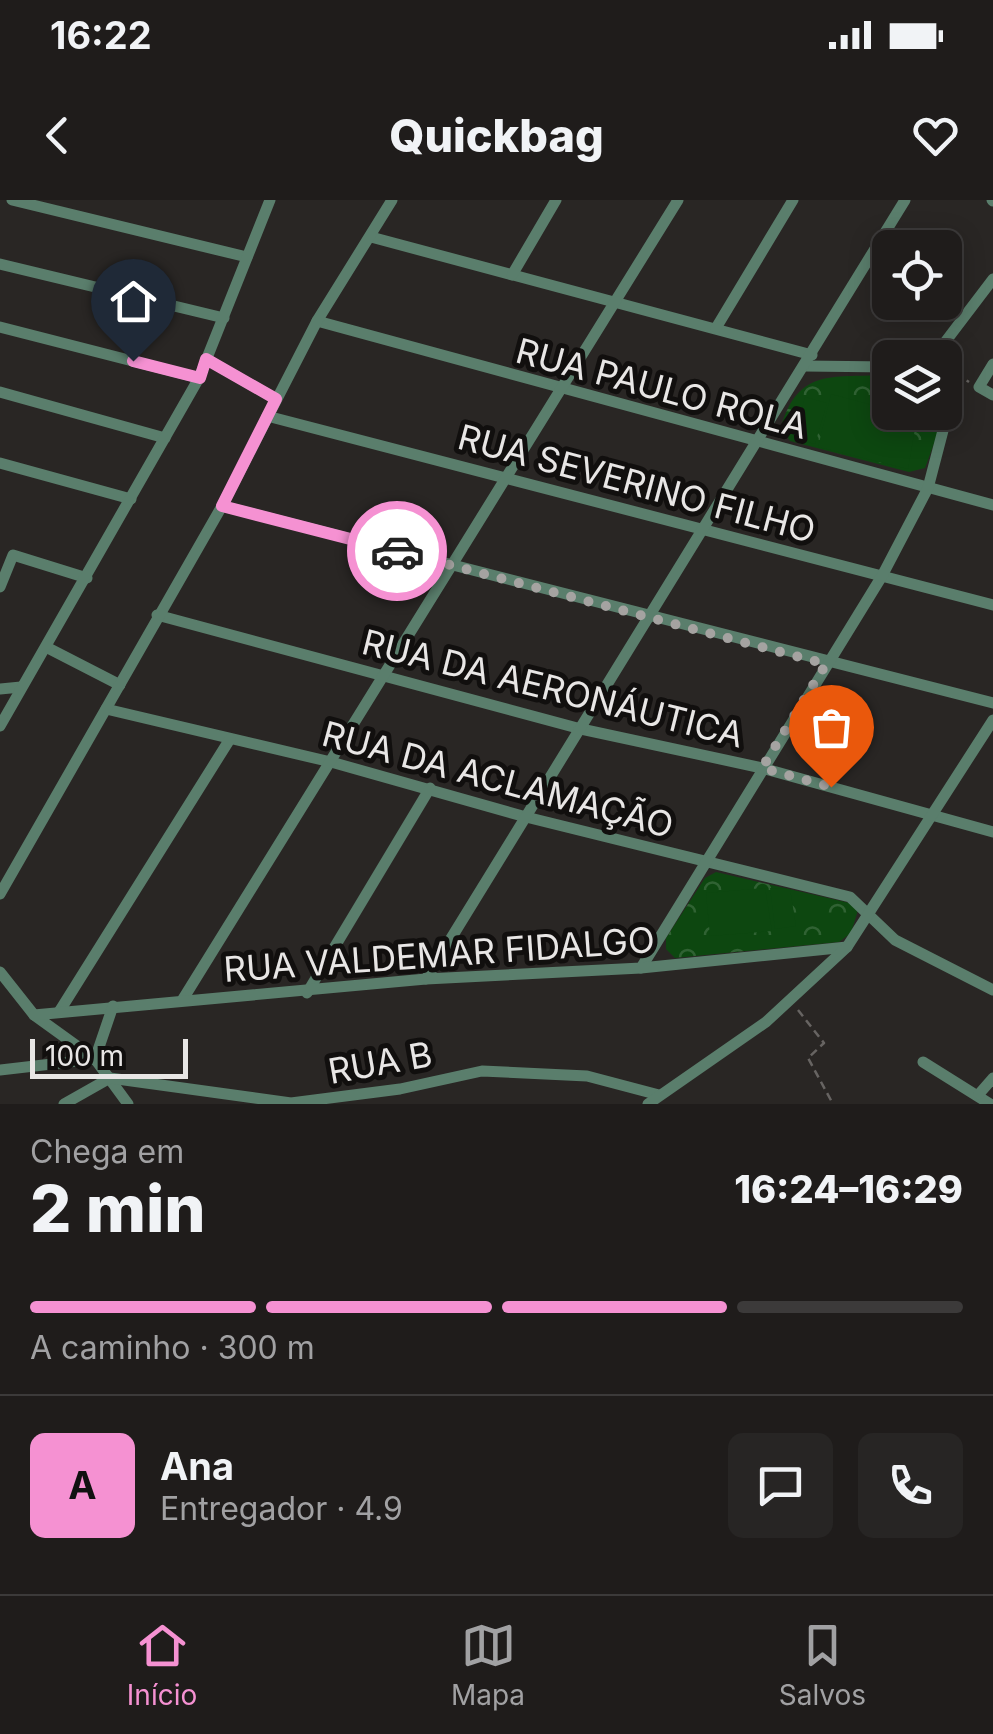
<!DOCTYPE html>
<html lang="pt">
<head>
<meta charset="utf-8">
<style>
  :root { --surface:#1f1c1b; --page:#272524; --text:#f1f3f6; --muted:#a1a1a3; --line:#3c3a3a; --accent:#f591d2 }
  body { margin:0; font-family:Inter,sans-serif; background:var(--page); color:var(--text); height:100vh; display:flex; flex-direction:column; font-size:38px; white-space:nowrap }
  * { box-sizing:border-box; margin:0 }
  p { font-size:32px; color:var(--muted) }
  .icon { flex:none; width:55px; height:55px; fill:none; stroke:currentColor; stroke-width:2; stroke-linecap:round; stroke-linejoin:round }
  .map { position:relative; height:904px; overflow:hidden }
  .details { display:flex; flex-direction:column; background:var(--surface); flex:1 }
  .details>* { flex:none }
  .buttons { position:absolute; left:872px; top:30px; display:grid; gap:20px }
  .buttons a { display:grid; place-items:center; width:90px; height:90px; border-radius:15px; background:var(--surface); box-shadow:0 5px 25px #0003,0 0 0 2px var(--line); font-size:50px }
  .scale { position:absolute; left:30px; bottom:25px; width:158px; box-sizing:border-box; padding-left:10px; border:5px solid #e8e6e5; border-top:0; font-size:28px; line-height:35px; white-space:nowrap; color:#e8e6e5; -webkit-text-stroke:8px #110f0e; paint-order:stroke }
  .pin { position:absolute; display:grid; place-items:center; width:85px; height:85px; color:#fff; margin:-102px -42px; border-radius:50% 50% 50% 0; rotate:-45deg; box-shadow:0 0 10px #0007 }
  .pin .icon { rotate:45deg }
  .courier { position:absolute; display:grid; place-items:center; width:100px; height:100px; margin:-50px; border:8px solid #f591d2; border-radius:50%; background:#fff; color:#222; box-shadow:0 2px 12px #0007 }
  .overview em { font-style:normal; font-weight:800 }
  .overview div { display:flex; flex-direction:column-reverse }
  .overview { display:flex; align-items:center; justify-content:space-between; height:170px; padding:0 30px }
  h1 { font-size:65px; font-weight:800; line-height:75px }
  .bar { display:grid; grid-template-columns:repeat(4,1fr); gap:15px 10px; align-content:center; height:120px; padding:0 30px }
  .bar i { height:12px; border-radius:8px; background:var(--line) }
  .bar .active { background:var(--accent) }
  .bar p { grid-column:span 4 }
  .line { display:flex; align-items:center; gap:25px; padding:0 30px; border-top:2px solid var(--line) }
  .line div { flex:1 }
  .round { display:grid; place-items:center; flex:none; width:105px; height:105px; border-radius:15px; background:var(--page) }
  .status { display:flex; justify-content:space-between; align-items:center; height:70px; padding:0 50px; background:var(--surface); direction:ltr }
  .status svg { height:28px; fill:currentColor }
  header { display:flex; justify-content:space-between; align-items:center; height:130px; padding:0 30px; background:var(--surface); font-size:45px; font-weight:800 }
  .tab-bar { display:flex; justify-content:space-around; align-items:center; height:140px; border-top:2px solid var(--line); background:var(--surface); font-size:28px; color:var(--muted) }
  .tab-bar a { display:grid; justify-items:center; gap:5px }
  .tab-bar .active { color:var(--accent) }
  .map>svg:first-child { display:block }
  .park { fill:url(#park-crowns) }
  .pitch { fill:#0d4710 }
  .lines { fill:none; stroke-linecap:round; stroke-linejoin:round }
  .path { stroke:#676462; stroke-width:2.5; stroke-dasharray:8 5; stroke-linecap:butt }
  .minor { stroke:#5a7e6c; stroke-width:11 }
  .done { stroke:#a5a3a1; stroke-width:10; stroke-dasharray:0 18 }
  .route { stroke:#f591d2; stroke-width:12 }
  .labels { text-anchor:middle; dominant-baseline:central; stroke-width:10; stroke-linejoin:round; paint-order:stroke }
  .street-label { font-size:35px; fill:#e8e6e5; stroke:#110f0e }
</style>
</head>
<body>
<div class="status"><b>16:22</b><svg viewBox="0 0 49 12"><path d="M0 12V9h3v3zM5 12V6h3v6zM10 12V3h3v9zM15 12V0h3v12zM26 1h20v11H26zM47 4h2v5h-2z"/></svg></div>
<header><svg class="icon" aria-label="back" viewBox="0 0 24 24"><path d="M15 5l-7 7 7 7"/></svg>Quickbag<svg class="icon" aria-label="heart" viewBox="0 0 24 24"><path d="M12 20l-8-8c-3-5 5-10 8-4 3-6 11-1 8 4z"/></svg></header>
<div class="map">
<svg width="993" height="904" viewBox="0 0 993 904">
  <defs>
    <pattern id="park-crowns" width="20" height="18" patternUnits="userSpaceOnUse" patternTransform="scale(2.5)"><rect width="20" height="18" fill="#0d4710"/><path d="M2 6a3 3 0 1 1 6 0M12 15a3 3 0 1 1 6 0" fill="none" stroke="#306233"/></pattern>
  </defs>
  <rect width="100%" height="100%" fill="#292624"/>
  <g class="park">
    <path d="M 882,175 L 885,191 L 890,191 L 890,212 L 919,213 L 942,222 L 925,268 L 909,272 L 790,241 L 781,227 C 798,168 833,178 882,175 Z"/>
    <path d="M 716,672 L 854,704 L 858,710 L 851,733 L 839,742 L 675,758 L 666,749 L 666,738 L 705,678 Z"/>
  </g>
  <g class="pitch">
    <path d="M 831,194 L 917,217 L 908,269 L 818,247 Z"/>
    <path d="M 805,197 L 827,203 L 815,244 L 794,239 Z"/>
    <path d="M 765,688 L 772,731 L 710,736 L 706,693 Z"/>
    <path d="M 770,688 L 790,689 L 796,726 L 775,729 Z"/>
  </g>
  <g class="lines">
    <g class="path">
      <path d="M 945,166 L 969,182"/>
      <path d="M 798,810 L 824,843 L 808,858 L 833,904"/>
    </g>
    <g class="minor">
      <path d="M 12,0 L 247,57"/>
      <path d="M 992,0 L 993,1"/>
      <path d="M 371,37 L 812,155"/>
      <path d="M 0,64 L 224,118"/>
      <path d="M 512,75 L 556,0"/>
      <path d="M 317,121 L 993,305"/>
      <path d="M 0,127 L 199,178"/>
      <path d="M 716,128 L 793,0"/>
      <path d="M 933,158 L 993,79"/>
      <path d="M 206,159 L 276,199"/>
      <path d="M 993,164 L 979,187 L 993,195"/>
      <path d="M 804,166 L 890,167"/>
      <path d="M 0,192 L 165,238"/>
      <path d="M 267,216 L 993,405"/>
      <path d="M 0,263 L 131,299"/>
      <path d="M 222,306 L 993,503"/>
      <path d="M 0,387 L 13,355 L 87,378"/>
      <path d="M 157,415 L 581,529 L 762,568 L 993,632"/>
      <path d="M 46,447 L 120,485"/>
      <path d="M 0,489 L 21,487"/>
      <path d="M 106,509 L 331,562 L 526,617 L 850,697 L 895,740 L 993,790"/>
      <path d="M 0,526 L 199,178 L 270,0"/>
      <path d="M 0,694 L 222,306 L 317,121 L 392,0"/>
      <path d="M 641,768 L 882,376 L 928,288 L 946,219 L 941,212"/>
      <path d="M 0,772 L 34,815 L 95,859 L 128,904"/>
      <path d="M 426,779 L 905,0"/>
      <path d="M 307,793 L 430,588"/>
      <path d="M 183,799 L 678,0"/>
      <path d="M 59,812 L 230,539"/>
      <path d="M 34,815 L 426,779 L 641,768 L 847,747"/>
      <path d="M 923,862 L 990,904"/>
      <path d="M 0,870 L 95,859 L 113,806"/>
      <path d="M 979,894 L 993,878"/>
      <path d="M 64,904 L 110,878 L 291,903 L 400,889 L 482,871 L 587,876 L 659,895"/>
      <path d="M 648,904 L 766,822 L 847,747 L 993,520"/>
    </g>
  </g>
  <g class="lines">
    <path class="done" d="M 397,351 L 826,464 L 762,568 L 831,587"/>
    <path class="route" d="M 133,161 L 200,178 L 206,159 L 276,199 L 222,306 L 397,351"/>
  </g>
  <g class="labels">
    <g class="street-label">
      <text transform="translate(662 188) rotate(15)">RUA PAULO ROLA</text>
      <text transform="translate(637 283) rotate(15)">RUA SEVERINO FILHO</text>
      <text transform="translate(553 488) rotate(14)">RUA DA AERONÁUTICA</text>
      <text transform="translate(498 579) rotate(15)">RUA DA ACLAMAÇÃO</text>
      <text transform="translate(439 754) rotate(-4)">RUA VALDEMAR FIDALGO</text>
      <text transform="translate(380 862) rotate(-10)">RUA B</text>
    </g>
  </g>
</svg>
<div class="buttons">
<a><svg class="icon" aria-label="locate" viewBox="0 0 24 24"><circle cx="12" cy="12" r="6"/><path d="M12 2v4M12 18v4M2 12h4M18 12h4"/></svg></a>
<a><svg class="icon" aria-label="layers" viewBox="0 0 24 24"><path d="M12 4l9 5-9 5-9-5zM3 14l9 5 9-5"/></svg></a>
</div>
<div class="scale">100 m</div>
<div class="pin" style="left:831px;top:587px;background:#ea580c"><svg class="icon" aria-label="bag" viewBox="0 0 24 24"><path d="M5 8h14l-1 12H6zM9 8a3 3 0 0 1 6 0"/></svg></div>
<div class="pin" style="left:133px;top:161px;background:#1f2937"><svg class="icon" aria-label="home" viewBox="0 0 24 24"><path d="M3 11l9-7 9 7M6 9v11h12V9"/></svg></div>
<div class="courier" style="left:397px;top:351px"><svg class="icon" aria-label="car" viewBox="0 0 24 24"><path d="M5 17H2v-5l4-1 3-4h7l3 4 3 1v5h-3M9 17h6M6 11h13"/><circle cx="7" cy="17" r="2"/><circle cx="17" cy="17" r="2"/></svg></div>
</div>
<section class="details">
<div class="overview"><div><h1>2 min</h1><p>Chega em</p></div><em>16:24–16:29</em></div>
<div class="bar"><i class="active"></i><i class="active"></i><i class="active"></i><i></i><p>A caminho · 300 m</p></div>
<div class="line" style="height:180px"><b class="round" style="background:var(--accent);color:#111">A</b><div><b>Ana</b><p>Entregador · 4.9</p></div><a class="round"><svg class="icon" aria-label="chat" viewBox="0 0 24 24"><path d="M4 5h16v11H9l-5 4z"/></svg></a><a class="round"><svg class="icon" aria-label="phone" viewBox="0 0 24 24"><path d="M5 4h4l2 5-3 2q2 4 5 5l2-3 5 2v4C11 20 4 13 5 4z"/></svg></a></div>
</section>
<nav class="tab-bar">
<a class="active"><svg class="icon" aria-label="home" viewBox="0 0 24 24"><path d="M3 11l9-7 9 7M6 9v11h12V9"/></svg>Início</a>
<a><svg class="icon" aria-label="map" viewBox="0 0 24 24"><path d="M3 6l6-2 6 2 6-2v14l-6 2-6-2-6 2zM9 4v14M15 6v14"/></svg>Mapa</a>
<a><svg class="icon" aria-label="saved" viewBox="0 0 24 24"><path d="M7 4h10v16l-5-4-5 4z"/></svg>Salvos</a>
</nav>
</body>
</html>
